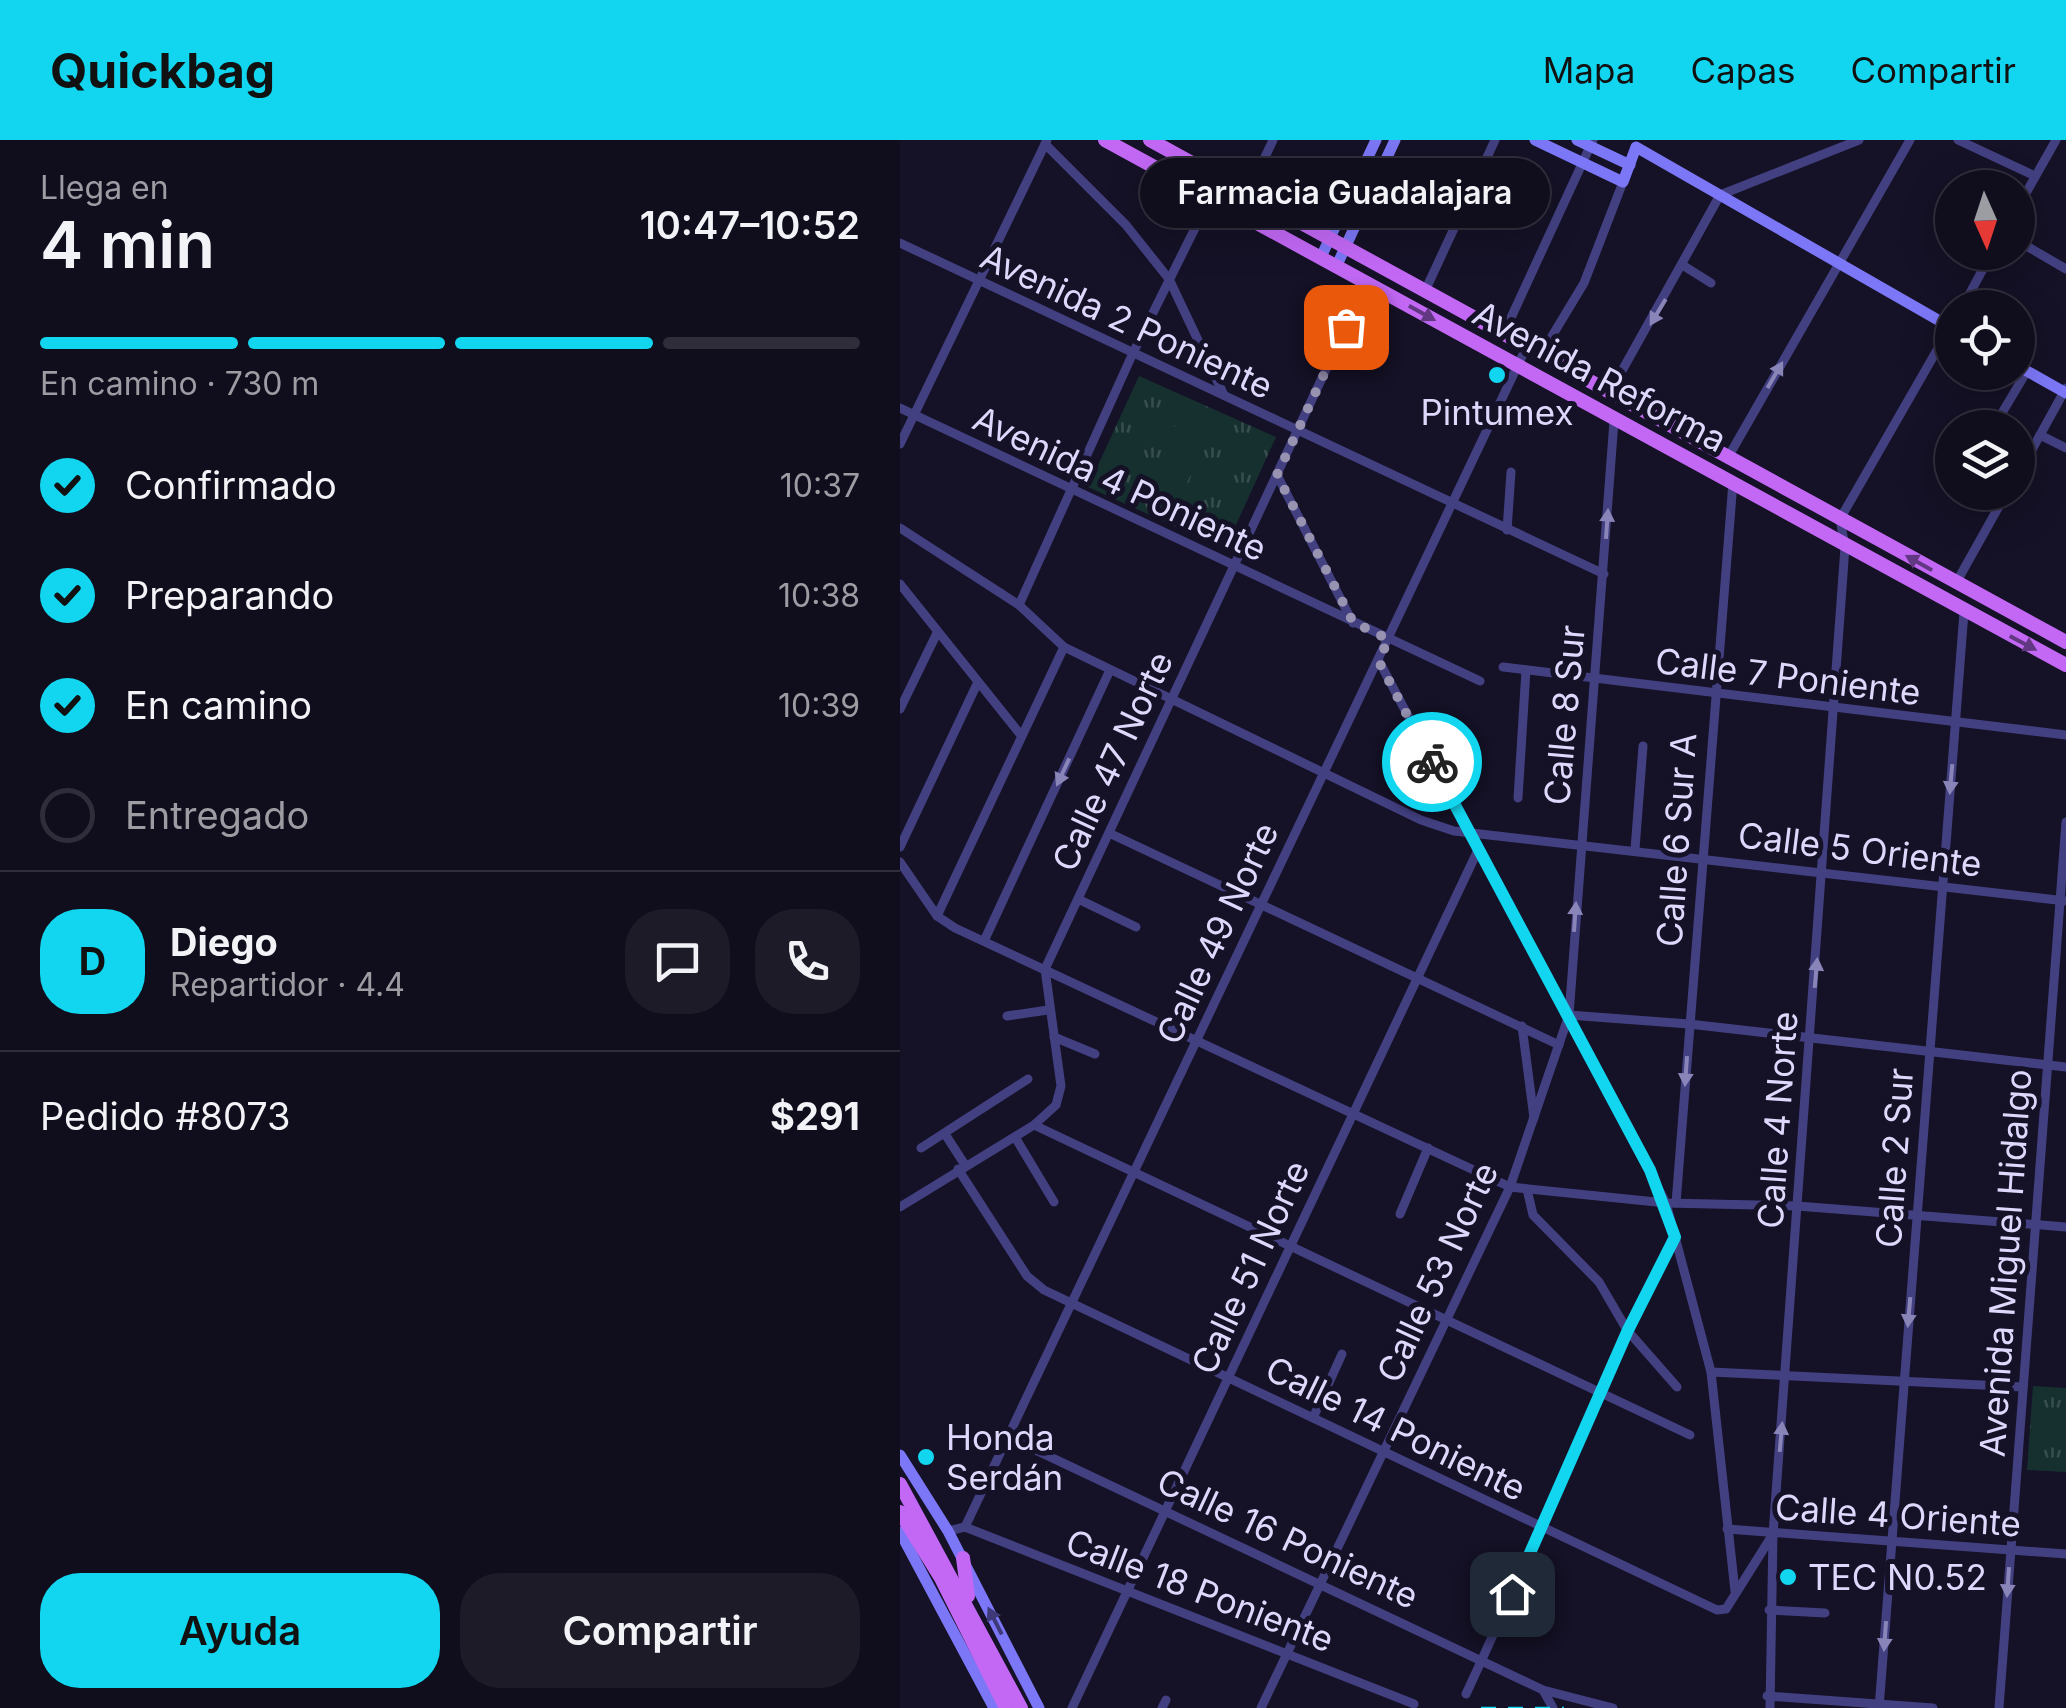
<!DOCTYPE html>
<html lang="es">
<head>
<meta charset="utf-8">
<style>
  :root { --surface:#100d1c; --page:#1e1b29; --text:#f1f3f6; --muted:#9c9ca3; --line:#302d3b; --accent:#12d6ef }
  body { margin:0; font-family:Inter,sans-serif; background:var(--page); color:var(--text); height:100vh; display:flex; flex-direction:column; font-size:38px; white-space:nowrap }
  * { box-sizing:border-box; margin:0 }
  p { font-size:32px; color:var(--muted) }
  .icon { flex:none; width:55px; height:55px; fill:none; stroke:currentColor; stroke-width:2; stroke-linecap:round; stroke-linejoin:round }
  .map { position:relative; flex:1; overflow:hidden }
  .drawer { display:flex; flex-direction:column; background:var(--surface); width:900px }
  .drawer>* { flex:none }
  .needle { width:65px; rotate:177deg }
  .controls { position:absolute; left:1035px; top:30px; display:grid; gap:20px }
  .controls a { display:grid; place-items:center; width:100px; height:100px; border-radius:50%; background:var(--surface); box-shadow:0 10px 40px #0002,0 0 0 2px var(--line); font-size:50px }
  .pin { position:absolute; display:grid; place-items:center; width:85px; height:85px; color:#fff; margin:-42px; border-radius:20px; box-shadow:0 5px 15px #0006 }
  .courier { position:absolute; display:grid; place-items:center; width:100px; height:100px; margin:-50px; border:8px solid #12d6ef; border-radius:50%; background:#fff; color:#222; box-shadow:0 2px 12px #0007 }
  .bubble { position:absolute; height:70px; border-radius:35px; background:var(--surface); box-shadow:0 10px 40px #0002,0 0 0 2px var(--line); font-size:32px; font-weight:600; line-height:70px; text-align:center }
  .head em { font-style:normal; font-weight:600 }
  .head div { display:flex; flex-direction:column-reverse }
  .head { display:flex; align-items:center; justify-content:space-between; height:170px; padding:0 40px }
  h1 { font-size:65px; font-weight:600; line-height:75px }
  .bar { display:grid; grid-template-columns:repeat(4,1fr); gap:15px 10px; align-content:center; height:120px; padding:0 40px }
  .bar i { height:12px; border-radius:8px; background:var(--line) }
  .bar .current { background:var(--accent) }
  .bar p { grid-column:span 4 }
  .line { display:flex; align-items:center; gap:25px; padding:0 40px; border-top:2px solid var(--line) }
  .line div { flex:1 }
  .round { display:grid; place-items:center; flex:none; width:105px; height:105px; border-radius:40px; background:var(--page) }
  ol { padding:0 40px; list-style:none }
  li { display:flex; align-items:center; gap:30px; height:110px }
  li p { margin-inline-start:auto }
  li .icon { padding:10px; border-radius:50%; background:var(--accent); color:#111; stroke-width:4 }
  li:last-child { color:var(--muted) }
  li i { width:55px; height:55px; border:5px solid var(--line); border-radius:50% }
  .cta { display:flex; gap:20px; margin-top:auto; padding:20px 40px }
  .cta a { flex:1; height:115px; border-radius:40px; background:var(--accent); color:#111; font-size:40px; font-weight:600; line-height:115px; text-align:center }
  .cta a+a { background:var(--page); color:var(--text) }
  header { display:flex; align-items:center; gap:60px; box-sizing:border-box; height:140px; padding:0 50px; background:var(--accent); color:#111 }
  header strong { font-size:48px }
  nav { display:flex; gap:55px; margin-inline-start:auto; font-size:35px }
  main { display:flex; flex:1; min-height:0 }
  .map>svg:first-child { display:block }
  .park { fill:url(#park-tufts) }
  .pitch { fill:#15302f }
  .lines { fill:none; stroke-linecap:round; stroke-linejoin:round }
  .street { stroke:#434082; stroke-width:9 }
  .secondary { stroke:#7c77f6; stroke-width:11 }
  .primary { stroke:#c268f5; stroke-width:14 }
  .rail { stroke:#12d6ef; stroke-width:2.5; stroke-dasharray:15 12; stroke-linecap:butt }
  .oneway { fill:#8985b9 }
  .oneway2 { fill:#633883 }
  .oneway3 { fill:#3e3a79 }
  .done { stroke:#9893b1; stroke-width:10; stroke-dasharray:0 18 }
  .route { stroke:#12d6ef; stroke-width:12 }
  .poi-dot { fill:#12d6ef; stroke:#151126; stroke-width:4 }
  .labels { text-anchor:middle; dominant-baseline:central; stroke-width:10; stroke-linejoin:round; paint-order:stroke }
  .street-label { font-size:35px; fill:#ded9fc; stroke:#151126 }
  .poi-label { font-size:35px; fill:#ded9fc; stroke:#151126; text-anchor:start }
</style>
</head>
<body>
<header>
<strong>Quickbag</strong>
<nav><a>Mapa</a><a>Capas</a><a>Compartir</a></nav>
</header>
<main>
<section class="drawer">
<div class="head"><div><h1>4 min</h1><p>Llega en</p></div><em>10:47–10:52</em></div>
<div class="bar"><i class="current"></i><i class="current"></i><i class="current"></i><i></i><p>En camino · 730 m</p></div>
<ol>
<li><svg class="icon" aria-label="check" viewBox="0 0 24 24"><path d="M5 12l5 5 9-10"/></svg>Confirmado<p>10:37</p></li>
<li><svg class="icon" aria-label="check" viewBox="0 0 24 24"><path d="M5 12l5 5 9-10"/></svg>Preparando<p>10:38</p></li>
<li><svg class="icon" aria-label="check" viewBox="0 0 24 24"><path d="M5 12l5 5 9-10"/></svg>En camino<p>10:39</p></li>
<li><i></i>Entregado</li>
</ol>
<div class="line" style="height:180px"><b class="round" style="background:var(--accent);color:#111">D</b><div><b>Diego</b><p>Repartidor · 4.4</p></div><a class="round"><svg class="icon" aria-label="chat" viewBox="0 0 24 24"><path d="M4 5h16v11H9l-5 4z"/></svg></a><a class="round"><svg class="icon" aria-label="phone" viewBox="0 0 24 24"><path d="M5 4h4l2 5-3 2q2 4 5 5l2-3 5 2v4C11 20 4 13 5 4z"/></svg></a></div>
<div class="line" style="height:130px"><div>Pedido #8073</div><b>$291</b></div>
<div class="cta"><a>Ayuda</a><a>Compartir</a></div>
</section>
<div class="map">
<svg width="1166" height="1568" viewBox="0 0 1166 1568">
  <defs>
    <pattern id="park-tufts" width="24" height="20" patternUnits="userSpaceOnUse" patternTransform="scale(2.5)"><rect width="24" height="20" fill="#15302f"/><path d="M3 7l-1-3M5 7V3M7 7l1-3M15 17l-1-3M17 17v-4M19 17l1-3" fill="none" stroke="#374d4e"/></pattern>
  </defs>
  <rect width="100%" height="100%" fill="#151126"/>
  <g class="park">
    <path d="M 239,236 L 376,297 L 325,409 L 188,347 Z"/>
    <path d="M 1133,1246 L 1166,1248 L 1166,1332 L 1127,1330 Z"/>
  </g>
  <path class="pitch" d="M 281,272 L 313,287 L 279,360 L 248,346 Z"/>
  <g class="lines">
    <g class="street">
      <path d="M 1058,0 L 1135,36"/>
      <path d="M 145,4 L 226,85 L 269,139 L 323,253"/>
      <path d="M 348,53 L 373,0"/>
      <path d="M 1118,67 L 1156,0"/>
      <path d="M 1118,101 L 1166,129"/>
      <path d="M 0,103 L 704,434"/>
      <path d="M 784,126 L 811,143"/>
      <path d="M 525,151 L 595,0"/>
      <path d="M 1062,168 L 1092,112"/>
      <path d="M 603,195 L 693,0"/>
      <path d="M 640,216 L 684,143 L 723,42"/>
      <path d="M 709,254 L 820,55 L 959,0"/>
      <path d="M 0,268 L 580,541"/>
      <path d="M 1093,288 L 1127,231"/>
      <path d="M 1140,295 L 1166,308"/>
      <path d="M 0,304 L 147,0"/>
      <path d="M 827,319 L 1010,0"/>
      <path d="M 377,335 L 453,483"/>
      <path d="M 1118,335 L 1166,248"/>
      <path d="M 0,388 L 119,465 L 164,507 L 521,680 L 554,691 L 1166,761"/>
      <path d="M 607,390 L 611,332"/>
      <path d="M 1056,443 L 1107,352"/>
      <path d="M 0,444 L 120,594"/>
      <path d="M 119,465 L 233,213 L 311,56"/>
      <path d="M 479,521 L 766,1063 L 811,1232 L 835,1451"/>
      <path d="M 603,527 L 1166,595"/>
      <path d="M 0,569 L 37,493"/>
      <path d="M 618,658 L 626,530"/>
      <path d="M 209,693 L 659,905"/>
      <path d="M 0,707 L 77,544"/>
      <path d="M 735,709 L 743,606"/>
      <path d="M 0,722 L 37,776 L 55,788 L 610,1047 L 766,1063 L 897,1066 L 1166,1087"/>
      <path d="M 178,759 L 236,787"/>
      <path d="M 37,776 L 164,507"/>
      <path d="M 84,801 L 210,530"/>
      <path d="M 669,875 L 789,884 L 1166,927"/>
      <path d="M 107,876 L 148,870"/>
      <path d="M 622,886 L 634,978"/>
      <path d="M 154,897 L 195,914"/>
      <path d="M 134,985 L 790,1295"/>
      <path d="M 45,994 L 65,1025"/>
      <path d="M 115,997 L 154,1062"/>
      <path d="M 21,1008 L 128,939"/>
      <path d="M 58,1029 L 127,1136 L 144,1150 L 817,1470 L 826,1469 L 873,1394"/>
      <path d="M 627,1049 L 633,1075 L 699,1142 L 727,1190 L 777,1247"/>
      <path d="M 776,1063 L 833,342"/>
      <path d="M 0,1067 L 134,985 L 156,965 L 161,946 L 145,829 L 467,142"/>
      <path d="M 500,1074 L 528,1008"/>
      <path d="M 811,1232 L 1123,1247"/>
      <path d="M 413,1278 L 442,1214"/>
      <path d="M 108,1297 L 643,1550 L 713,1568"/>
      <path d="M 65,1387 L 514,1564"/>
      <path d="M 827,1389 L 1166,1414"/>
      <path d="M 48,1391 L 65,1387 L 626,208"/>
      <path d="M 869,1470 L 925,1473"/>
      <path d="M 643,1550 L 653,1568"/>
      <path d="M 566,1554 C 637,1402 699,1246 775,1097"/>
      <path d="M 867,1556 L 1033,1568"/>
      <path d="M 172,1568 L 578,710"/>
      <path d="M 262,1568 L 266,1560"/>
      <path d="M 361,1568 L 610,1047 L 669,875 L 714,281"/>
      <path d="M 870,1568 L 873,1394 L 945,407 L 940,379 L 1052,184"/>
      <path d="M 979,1568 L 1064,472"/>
      <path d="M 1099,1568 L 1166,682"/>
    </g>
    <g class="secondary">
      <path d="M 635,0 L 723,42 L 736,7 L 1052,188"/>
      <path d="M 677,0 L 730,25"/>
      <path d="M 421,117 L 476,0"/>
      <path d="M 437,125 L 495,0"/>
      <path d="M 1118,226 L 1166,253"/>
      <path d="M 0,1315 L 48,1391 L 139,1568"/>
      <path d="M 0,1392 L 94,1568"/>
    </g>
    <g class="primary">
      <path d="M 205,0 L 1166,525"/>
      <path d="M 250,0 L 1166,502"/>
      <path d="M 0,1344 L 121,1568"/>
      <path d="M 0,1372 L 41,1438 L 106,1568"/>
      <path d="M 63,1418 L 68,1456"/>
    </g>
    <path class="rail" d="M 581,1568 L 664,1568"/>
  </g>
  <defs><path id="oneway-solid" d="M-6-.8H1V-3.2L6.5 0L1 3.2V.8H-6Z" transform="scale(2.5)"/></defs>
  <g class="oneway">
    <use href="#oneway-solid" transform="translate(758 172) rotate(121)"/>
    <use href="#oneway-solid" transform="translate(875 235) rotate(-60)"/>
    <use href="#oneway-solid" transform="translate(707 384) rotate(-86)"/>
    <use href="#oneway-solid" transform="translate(163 632) rotate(115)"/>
    <use href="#oneway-solid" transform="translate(1051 639) rotate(95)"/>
    <use href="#oneway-solid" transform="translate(675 777) rotate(-86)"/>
    <use href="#oneway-solid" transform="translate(916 833) rotate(-85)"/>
    <use href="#oneway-solid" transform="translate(786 931) rotate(94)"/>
    <use href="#oneway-solid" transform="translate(1009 1172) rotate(95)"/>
    <use href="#oneway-solid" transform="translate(881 1297) rotate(-85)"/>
    <use href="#oneway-solid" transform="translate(1108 1442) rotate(94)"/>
    <use href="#oneway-solid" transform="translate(985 1496) rotate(94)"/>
  </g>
  <g class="oneway2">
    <use href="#oneway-solid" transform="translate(522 173) rotate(29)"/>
    <use href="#oneway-solid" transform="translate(1019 423) rotate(-151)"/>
    <use href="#oneway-solid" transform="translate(1123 503) rotate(28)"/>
  </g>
  <use class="oneway3" href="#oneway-solid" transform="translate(95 1481) rotate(-117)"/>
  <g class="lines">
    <path class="done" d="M 446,187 L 377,335 L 453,482 L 488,499 L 479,522 L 532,622"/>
    <path class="route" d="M 532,622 L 750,1030 L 775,1097 L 728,1190 L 612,1454"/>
  </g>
  <g class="poi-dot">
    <circle cx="597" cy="235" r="10"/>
    <circle cx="26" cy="1317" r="10"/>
    <circle cx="888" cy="1437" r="10"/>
  </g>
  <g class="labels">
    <g class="street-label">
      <text transform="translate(227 181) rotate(25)">Avenida 2 Poniente</text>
      <text transform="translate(700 236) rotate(28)">Avenida Reforma</text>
      <text transform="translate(220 343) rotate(25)">Avenida 4 Poniente</text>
      <text transform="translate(888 536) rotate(7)">Calle 7 Poniente</text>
      <text transform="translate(664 575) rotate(-85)">Calle 8 Sur</text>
      <text transform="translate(212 621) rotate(-65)">Calle 47 Norte</text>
      <text transform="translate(776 700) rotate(-86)">Calle 6 Sur A</text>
      <text transform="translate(960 709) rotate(7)">Calle 5 Oriente</text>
      <text transform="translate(317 793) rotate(-65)">Calle 49 Norte</text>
      <text transform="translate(877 980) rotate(-86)">Calle 4 Norte</text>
      <text transform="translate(994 1018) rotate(-86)">Calle 2 Sur</text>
      <text transform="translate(1105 1123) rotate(-86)">Avenida Miguel Hidalgo</text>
      <text transform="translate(350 1127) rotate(-65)">Calle 51 Norte</text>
      <text transform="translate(537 1132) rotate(-65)">Calle 53 Norte</text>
      <text transform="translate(496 1288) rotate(26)">Calle 14 Poniente</text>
      <text transform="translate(998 1375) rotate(4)">Calle 4 Oriente</text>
      <text transform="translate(388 1398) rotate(25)">Calle 16 Poniente</text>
      <text transform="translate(300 1450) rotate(21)">Calle 18 Poniente</text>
    </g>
    <g class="poi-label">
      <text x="597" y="272" text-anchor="middle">Pintumex</text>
      <text x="46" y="1297">Honda<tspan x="46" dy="40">Serdán</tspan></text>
      <text x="908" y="1437">TEC N0.52</text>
    </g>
  </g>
</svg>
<div class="controls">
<a><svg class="needle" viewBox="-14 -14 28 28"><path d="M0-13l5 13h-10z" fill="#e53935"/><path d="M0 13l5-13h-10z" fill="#9c9ca3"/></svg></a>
<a><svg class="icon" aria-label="locate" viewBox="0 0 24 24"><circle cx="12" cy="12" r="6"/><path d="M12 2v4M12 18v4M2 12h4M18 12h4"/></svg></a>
<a><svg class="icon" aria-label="layers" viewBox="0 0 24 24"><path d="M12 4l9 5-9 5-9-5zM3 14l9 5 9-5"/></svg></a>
</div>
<div class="pin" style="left:446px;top:187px;background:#ea580c"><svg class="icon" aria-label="bag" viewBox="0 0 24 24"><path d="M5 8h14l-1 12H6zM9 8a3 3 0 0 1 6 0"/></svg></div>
<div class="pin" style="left:612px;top:1454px;background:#1f2937"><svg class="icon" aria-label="home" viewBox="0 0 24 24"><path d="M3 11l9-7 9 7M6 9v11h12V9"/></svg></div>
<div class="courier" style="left:532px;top:622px"><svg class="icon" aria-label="bike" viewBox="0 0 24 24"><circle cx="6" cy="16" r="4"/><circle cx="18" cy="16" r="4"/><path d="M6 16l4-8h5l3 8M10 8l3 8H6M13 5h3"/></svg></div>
<div class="bubble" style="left:240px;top:18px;width:410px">Farmacia Guadalajara</div>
</div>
</main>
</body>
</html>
